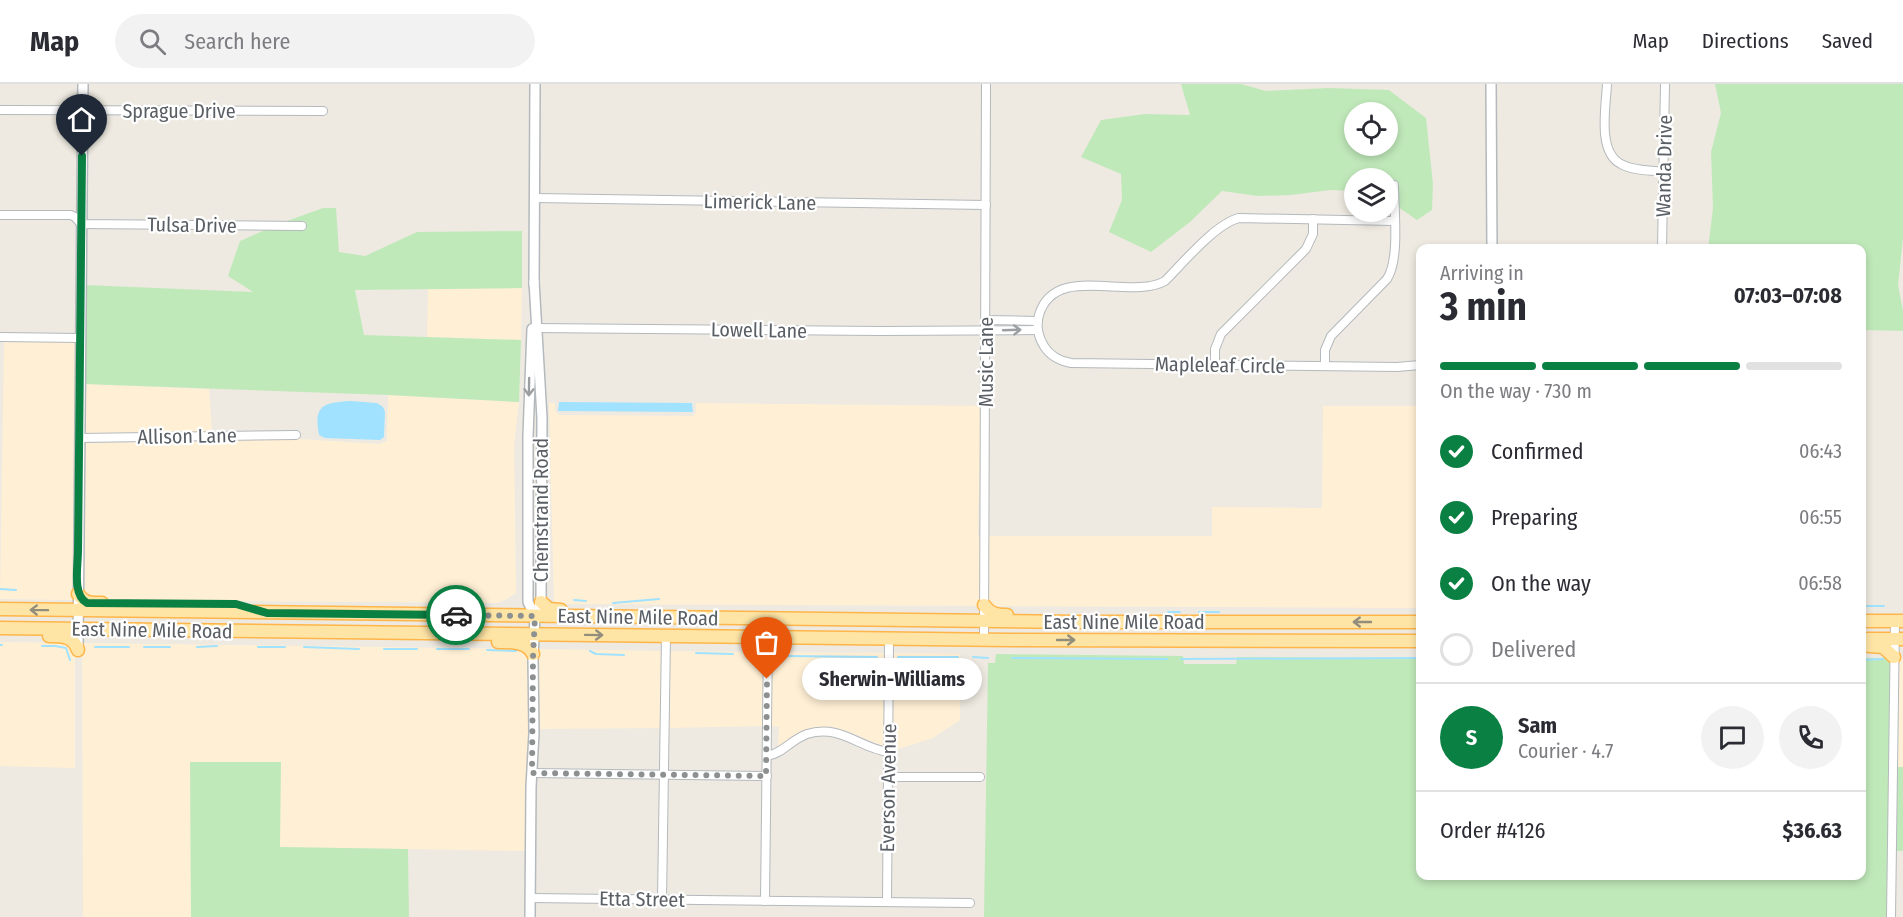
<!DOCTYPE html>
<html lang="en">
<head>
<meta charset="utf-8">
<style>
  :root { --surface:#fff; --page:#f2f2f3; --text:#2b2b33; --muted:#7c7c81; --line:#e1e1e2; --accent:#0b8043 }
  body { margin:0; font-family:"Fira Sans Condensed",sans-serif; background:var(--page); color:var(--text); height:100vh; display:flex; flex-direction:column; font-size:22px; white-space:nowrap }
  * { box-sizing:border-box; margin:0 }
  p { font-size:20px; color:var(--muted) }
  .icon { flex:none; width:33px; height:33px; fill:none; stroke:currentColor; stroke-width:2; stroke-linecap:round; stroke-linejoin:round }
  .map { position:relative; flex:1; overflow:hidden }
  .details { position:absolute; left:1416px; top:160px; width:450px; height:636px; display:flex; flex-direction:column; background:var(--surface); border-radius:12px; box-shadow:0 3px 9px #0003 }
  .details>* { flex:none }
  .controls { position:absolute; left:1344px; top:18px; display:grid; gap:12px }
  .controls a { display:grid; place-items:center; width:54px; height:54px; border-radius:50%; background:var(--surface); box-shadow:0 3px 9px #0003; font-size:30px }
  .pin { position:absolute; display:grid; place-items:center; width:51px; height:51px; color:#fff; margin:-62px -26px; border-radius:50% 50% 50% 0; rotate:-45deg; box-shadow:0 0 6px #0007 }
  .pin .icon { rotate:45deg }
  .courier { position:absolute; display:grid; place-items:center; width:60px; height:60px; margin:-30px; border:4px solid #0b8043; border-radius:50%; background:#fff; color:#222; box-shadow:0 2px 8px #0007 }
  .bubble { position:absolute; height:42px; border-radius:21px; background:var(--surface); box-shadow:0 3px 9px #0003; font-size:20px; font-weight:700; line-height:42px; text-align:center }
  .summary em { font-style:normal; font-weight:700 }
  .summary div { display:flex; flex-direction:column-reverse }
  .summary { display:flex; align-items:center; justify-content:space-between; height:102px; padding:0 24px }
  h1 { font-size:39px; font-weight:700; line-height:45px }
  .bar { display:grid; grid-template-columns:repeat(4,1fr); gap:9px 6px; align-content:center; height:72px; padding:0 24px }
  .bar i { height:8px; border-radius:4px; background:var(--line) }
  .bar .on { background:var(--accent) }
  .bar p { grid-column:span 4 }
  .line { display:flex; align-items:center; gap:15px; padding:0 24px; border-top:2px solid var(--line) }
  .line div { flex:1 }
  .round { display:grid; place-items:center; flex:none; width:63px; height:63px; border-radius:32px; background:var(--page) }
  ol { padding:0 24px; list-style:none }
  li { display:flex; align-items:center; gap:18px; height:66px }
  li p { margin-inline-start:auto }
  li .icon { padding:6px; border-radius:50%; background:var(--accent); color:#fff; stroke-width:4 }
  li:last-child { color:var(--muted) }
  li i { width:33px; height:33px; border:3px solid var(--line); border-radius:50% }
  header { display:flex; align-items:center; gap:36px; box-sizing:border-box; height:84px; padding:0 30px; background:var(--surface); border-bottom:2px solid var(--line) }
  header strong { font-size:28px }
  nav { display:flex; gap:33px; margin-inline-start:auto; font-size:21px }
  .search { width:420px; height:54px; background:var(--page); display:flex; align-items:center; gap:15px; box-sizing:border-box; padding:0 21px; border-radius:33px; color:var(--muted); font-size:22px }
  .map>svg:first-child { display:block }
  .commercial { fill:#fff0d5 }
  .green { fill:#c0e9ba; fill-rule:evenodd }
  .water { fill:#a0e2ff }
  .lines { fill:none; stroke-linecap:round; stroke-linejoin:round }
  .stream { stroke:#a0e2ff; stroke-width:2 }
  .minor-casing { stroke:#b4b9bd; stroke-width:10 }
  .tertiary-casing { stroke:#b4b9bd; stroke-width:12 }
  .primary-casing { stroke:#ffb549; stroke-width:15 }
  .minor { stroke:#fff; stroke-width:8 }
  .tertiary { stroke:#fff; stroke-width:9 }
  .primary { stroke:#ffe5a5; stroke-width:12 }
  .oneway { stroke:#9b9fa2 }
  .oneway2 { stroke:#938e7b }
  .done { stroke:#8d9090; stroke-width:6; stroke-dasharray:0 10.8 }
  .route { stroke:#0b8043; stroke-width:8 }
  .labels { text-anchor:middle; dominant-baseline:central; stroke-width:4.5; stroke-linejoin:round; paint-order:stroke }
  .street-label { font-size:20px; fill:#595f64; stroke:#fff }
</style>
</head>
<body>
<header>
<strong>Map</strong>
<div class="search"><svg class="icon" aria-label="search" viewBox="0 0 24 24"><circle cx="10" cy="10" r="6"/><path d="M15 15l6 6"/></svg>Search here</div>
<nav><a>Map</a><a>Directions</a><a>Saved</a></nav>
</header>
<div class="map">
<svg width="1903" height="833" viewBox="0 0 1903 833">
  <rect width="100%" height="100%" fill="#eeeae1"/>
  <g class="commercial">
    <path d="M 522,204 L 521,256 L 427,253 L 428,205 Z"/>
    <path d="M 4,257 L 77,258 L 75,516 L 0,515 Z"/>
    <path d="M 84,300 L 209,305 L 212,348 L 83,350 Z"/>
    <path d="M 388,311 L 519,318 L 514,361 L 516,509 L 507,515 L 498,519 L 82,516 L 83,359 L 299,355 L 380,360 L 387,357 Z"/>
    <path d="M 549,319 L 555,319 L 555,327 L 559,331 L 693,332 L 696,328 L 696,319 L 981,322 L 978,451 L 981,452 L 980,522 L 554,520 Z"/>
    <path d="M 1323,322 L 1420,322 L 1420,524 L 988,522 L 988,452 L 1212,452 L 1212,423 L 1322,424 Z"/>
    <path d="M 0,558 L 75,559 L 75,684 L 0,682 Z"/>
    <path d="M 82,559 L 530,565 L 530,649 L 527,767 L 280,763 L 190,679 L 191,833 L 83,833 Z"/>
    <path d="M 537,565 L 662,567 L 661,644 L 538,645 Z"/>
    <path d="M 669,567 L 764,568 L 763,642 L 668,644 Z"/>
    <path d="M 772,568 L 885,569 L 885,663 L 850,648 L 829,643 L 806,646 L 795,651 L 778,663 L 779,643 L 771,642 Z"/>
    <path d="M 893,569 L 960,570 L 960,636 L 933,654 L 892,667 Z"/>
    <path d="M 1898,574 L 1903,574 L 1903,683 L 1897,683 Z"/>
  </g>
  <g class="green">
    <path d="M 1181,0 L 1241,0 L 1266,7 L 1329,4 L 1389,6 L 1426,34 L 1433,100 L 1432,126 L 1417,136 L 1398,123 L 1397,97 L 1390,97 L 1390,119 L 1388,117 L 1388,94 L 1354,94 L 1354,107 L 1330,106 L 1291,111 L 1258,112 L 1222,107 L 1190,138 L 1151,168 L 1109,148 L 1122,116 L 1121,90 L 1081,73 L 1101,36 L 1145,30 L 1190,31 ZM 1354,28 L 1388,28 L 1388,62 L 1354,62 Z"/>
    <path d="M 1715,0 L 1903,0 L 1903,154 L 1898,201 L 1903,227 L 1903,247 L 1862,246 L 1862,165 L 1708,165 L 1713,124 L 1711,68 L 1721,29 Z"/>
    <path d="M 323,124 L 336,124 L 339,168 L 365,172 L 417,148 L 522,147 L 522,204 L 355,206 L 364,251 L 521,256 L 519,318 L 388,311 L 84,300 L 85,201 L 253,208 L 228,192 L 240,157 L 265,146 L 306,146 L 306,138 L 287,137 Z"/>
    <path d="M 996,570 L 1183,572 L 1184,580 L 1236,580 L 1237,573 L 1420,574 L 1420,792 L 1862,792 L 1862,574 L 1891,574 L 1887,833 L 984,833 L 988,579 L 995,579 Z"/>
    <path d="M 190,678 L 281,678 L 280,763 L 408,765 L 409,833 L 191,833 Z"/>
    <path d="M 1896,683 L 1903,683 L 1903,767 L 1895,767 Z"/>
  </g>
  <g class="water">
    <path d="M 350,317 L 377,319 L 383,323 L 385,328 L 384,353 L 380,356 L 325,354 L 319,351 C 313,320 324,319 350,317 Z"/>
    <path d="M 559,318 L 692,319 L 693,328 L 558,327 Z"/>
  </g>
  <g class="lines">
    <g class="stream">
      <path d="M 0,505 L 16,506"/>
      <path d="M 574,516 L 586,517"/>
      <path d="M 613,519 L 659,515"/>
      <path d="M 1862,522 L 1884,522"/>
      <path d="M 1168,528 L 1180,528"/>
      <path d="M 1199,528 L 1219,528"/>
      <path d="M 0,561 L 2,561"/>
      <path d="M 42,562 L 55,562 L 66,564 L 70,576"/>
      <path d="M 95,563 L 129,563"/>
      <path d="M 144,563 L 170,563"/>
      <path d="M 197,563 L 217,562"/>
      <path d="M 258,563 L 285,563"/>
      <path d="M 304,563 L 359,565"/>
      <path d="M 384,565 L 417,565"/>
      <path d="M 437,565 L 469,565"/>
      <path d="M 487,566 L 516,567"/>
      <path d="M 590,567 L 596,570 L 624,571"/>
      <path d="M 696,569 L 733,570"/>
      <path d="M 785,572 L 877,573"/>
      <path d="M 898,573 L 958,573"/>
      <path d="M 973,573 L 988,574"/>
      <path d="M 1012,574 L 1167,575"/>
      <path d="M 1181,575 L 1420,574"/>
      <path d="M 1862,576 L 1883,575"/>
    </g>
    <g class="minor-casing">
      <g id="minor">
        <path d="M 1607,0 C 1606,23 1597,68 1621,80 C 1633,87 1650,86 1663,88"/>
        <path d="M 0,26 L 323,27"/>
        <path d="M 535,114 L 986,121"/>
        <path d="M 0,131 L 71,131 L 75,133 L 81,140 L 302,142"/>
        <path d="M 1394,137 L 1239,134 C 1215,140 1183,179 1165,197 C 1129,217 1055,178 1039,231 C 1036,241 1038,253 1044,262 C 1050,272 1060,277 1071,279 L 1397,283 L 1420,281"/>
        <path d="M 1662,165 L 1665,0"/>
        <path d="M 986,236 L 1038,237"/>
        <path d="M 533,244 L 881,247 L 1038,246"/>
        <path d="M 0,253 L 80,254"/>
        <path d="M 1215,281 L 1215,265 L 1221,250 L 1306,165 L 1313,150 L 1313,135"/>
        <path d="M 1325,282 L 1325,266 L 1331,252 L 1387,195 C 1400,175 1394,126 1394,101"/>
        <path d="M 79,354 L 296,351"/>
        <path d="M 984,556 L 986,0"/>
        <path d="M 767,672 C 782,670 792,655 807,650 C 841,640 859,664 888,668"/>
        <path d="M 532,689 L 767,692"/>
        <path d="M 888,693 L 980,693"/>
        <path d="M 530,814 L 970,819"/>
        <path d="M 662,816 L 666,552"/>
        <path d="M 765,817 L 768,553"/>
        <path d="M 887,818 L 889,555"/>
        <path d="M 1891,833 L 1895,537"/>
      </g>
    </g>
    <g class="tertiary-casing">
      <g id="tertiary">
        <path d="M 1491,0 L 1492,165"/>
        <path d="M 534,201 L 535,0"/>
        <path d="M 532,245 L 528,352 L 528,518 L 535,532"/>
        <path d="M 78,565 L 83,0"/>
        <path d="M 530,833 L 531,703 L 534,649 L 533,574 L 535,532 L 541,518 L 542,334 L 534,197"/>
      </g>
    </g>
    <g class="primary-casing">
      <g id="primary">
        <path d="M 78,510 C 85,520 91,519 102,519"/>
        <path d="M 541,518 L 549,525 L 561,526"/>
        <path d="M 984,521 C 991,530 996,531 1007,531"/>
        <path d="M 0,525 L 1077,538 L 1420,538"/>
        <path d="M 1862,537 L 1903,537"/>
        <path d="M 0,544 L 1011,556 L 1420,557"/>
        <path d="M 49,552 C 63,552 73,552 78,566"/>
        <path d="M 1862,555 L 1903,555"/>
        <path d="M 498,558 C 511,558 527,557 533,570"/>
        <path d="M 1869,562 L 1883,563 L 1894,573"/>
      </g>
    </g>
    <use href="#minor" class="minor"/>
    <use href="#tertiary" class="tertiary"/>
    <use href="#primary" class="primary"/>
  </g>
  <defs><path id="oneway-shaft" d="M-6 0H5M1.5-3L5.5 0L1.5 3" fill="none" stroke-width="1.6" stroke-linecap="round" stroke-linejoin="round" transform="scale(1.5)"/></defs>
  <g class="oneway">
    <use href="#oneway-shaft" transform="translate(1012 246) rotate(-2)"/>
    <use href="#oneway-shaft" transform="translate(529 303) rotate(91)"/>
  </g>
  <g class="oneway2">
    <use href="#oneway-shaft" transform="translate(39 526) rotate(-179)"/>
    <use href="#oneway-shaft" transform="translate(1362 538) rotate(180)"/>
    <use href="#oneway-shaft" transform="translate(594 551) rotate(1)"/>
    <use href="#oneway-shaft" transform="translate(1066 556)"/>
  </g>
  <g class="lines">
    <path class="done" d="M 456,531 L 535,532 L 533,573 L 532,689 L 766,692 L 767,595"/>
    <path class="route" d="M 82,72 L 78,467 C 78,482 72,511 87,519 L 236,520 L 267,529 L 456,531"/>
  </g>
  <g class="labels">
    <g class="street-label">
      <text x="179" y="27">Sprague Drive</text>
      <text transform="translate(1664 82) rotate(-89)">Wanda Drive</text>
      <text transform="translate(760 118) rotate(1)">Limerick Lane</text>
      <text transform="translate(192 141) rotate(1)">Tulsa Drive</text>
      <text transform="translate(759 246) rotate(1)">Lowell Lane</text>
      <text transform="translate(986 278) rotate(-90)">Music Lane</text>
      <text transform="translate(1220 281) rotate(1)">Mapleleaf Circle</text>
      <text transform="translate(187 352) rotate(-1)">Allison Lane</text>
      <text transform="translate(541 426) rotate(-90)">Chemstrand Road</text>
      <text transform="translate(638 533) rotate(1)">East Nine Mile Road</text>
      <text x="1124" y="538">East Nine Mile Road</text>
      <text transform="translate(152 546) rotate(1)">East Nine Mile Road</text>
      <text transform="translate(888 704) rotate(-89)">Everson Avenue</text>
      <text transform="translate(642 815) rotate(1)">Etta Street</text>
    </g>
  </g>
</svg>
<div class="controls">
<a><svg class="icon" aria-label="locate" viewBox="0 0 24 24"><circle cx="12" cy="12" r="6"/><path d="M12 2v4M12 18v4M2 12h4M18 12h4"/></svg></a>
<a><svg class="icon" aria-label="layers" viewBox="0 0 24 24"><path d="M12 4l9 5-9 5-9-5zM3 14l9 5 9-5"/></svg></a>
</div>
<div class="pin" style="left:767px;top:595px;background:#ea580c"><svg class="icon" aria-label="bag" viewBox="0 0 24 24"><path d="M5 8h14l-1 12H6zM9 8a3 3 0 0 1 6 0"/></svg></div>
<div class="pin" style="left:82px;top:72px;background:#1f2937"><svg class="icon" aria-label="home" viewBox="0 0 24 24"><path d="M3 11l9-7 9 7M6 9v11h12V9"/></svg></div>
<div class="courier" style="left:456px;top:531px"><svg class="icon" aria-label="car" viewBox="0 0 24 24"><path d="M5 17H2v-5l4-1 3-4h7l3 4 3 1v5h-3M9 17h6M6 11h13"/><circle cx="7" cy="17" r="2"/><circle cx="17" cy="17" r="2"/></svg></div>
<div class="bubble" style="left:802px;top:574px;width:180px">Sherwin-Williams</div>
<section class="details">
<div class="summary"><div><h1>3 min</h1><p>Arriving in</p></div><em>07:03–07:08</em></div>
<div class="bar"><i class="on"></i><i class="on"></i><i class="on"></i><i></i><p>On the way · 730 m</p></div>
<ol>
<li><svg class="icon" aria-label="check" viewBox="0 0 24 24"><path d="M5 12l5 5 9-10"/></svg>Confirmed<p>06:43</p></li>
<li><svg class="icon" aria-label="check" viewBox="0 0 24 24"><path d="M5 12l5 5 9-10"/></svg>Preparing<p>06:55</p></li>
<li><svg class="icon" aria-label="check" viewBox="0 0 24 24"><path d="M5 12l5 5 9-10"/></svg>On the way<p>06:58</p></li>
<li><i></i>Delivered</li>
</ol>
<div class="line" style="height:108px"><b class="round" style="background:var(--accent);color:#fff">S</b><div><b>Sam</b><p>Courier · 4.7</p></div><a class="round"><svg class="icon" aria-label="chat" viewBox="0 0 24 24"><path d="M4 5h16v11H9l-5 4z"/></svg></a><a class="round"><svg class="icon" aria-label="phone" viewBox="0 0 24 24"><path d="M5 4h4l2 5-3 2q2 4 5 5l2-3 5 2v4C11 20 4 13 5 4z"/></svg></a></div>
<div class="line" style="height:78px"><div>Order #4126</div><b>$36.63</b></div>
</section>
</div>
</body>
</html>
